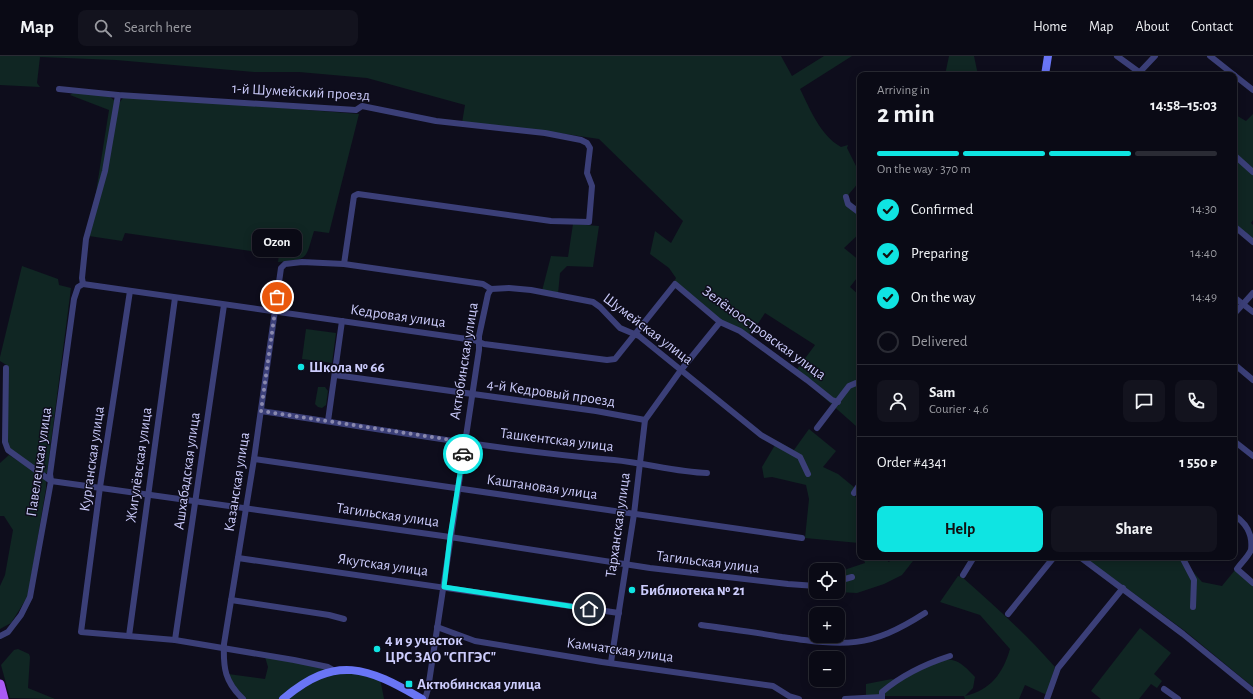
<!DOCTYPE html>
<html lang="en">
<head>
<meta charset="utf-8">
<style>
  :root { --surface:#0a0a15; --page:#13131e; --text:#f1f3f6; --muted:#999aa0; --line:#2a2b34; --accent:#0fe4e2 }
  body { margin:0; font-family:"Alegreya Sans",sans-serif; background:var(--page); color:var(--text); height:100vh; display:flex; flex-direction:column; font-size:15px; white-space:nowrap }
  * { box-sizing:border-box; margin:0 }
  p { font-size:13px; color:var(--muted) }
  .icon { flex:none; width:22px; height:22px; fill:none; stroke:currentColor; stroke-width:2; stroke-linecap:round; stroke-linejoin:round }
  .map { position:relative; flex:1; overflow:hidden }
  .drawer { position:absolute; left:857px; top:16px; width:380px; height:488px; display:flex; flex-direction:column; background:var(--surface); border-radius:8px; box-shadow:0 2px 10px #0003,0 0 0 1px var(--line) }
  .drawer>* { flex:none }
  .controls { position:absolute; left:809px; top:507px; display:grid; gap:8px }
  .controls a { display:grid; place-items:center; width:36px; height:36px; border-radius:8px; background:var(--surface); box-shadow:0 2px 10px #0003,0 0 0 1px var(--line); font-size:20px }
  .pin { position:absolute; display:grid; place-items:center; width:34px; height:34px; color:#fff; margin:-17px; border:2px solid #fff; border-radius:50%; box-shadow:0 1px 4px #0007 }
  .courier { position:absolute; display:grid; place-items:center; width:40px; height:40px; margin:-20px; border:3px solid #0fe4e2; border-radius:50%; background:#fff; color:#222; box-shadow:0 1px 5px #0007 }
  .bubble { position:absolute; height:28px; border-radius:8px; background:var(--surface); box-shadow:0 2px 10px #0003,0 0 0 1px var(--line); font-size:13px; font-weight:700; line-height:28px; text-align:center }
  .headline em { font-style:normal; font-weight:700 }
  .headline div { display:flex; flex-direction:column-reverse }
  .headline { display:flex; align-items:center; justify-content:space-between; height:68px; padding:0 20px }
  h1 { font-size:26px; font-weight:700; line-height:30px }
  .bar { display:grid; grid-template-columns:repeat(4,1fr); gap:6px 4px; align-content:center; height:48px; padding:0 20px }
  .bar i { height:5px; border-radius:3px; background:var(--line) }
  .bar .current { background:var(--accent) }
  .bar p { grid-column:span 4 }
  .line { display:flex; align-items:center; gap:10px; padding:0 20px; border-top:1px solid var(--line) }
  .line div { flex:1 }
  .round { display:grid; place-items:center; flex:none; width:42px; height:42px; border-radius:8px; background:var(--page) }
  ol { padding:0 20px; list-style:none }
  li { display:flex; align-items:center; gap:12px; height:44px }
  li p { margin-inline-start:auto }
  li .icon { padding:4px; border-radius:50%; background:var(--accent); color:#111; stroke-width:4 }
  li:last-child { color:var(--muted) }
  li i { width:22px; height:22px; border:2px solid var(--line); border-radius:50% }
  .cta { display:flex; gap:8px; margin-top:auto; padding:8px 20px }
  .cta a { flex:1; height:46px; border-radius:8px; background:var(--accent); color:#111; font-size:16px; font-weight:700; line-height:46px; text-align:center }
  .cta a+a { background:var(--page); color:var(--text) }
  header { display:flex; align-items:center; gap:24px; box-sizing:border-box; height:56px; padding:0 20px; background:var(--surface); border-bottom:1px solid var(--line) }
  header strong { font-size:19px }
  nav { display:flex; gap:22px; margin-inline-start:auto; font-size:14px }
  .search { width:280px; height:36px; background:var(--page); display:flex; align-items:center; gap:10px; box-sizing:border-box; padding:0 14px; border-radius:8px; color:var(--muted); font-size:15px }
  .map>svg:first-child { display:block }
  .green { fill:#102623 }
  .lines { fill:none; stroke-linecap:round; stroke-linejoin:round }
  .street { stroke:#3b3f78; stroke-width:6 }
  .secondary { stroke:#6975f5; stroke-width:8 }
  .primary { stroke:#aa5af4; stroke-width:9 }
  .done { stroke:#8a89ae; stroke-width:4; stroke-dasharray:0 7.2 }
  .route { stroke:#0fe4e2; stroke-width:5 }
  .poi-dot { fill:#0fe4e2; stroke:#0e0d1c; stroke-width:1.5 }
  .labels { text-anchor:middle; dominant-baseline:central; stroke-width:3; stroke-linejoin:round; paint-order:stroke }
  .street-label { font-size:15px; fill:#ccccfc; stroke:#0e0d1c }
  .poi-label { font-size:15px; font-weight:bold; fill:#ccccfc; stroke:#0e0d1c; text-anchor:start }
</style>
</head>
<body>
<header>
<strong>Map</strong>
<div class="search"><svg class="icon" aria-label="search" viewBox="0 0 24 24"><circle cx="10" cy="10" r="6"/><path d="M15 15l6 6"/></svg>Search here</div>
<nav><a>Home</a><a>Map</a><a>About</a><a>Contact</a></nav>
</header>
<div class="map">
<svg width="1253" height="643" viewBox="0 0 1253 643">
  <rect width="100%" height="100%" fill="#0e0d1c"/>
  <g class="green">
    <path d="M 0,0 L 781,0 L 792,20 L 824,0 L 852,0 L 800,33 C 810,53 820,79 841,91 L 848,89 L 847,92 L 858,114 L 860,113 L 860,125 L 849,138 L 848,143 L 860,155 L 860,177 L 844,192 L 860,205 L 860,218 L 850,231 L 860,240 L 860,365 L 856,370 L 795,316 L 815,289 L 765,257 L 749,281 L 723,267 L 674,226 L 676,222 L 669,212 L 650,198 L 655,175 L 671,187 L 683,165 L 599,83 L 545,75 L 462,67 L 465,49 L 367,22 L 299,16 L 254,16 L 116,4 L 40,1 L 37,27 L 40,31 L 0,29 Z"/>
    <path d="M 949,0 L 974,0 L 978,19 L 945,19 Z"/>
    <path d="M 74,36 L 109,40 L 115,45 L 103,115 L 94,149 L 109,54 L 70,39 Z"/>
    <path d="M 130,40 L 359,58 L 329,177 L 314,175 C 305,204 309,203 278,206 L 279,199 L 125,177 L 122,185 L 89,180 L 107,115 L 119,47 L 123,42 Z"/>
    <path d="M 1234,58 L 1246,65 L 1253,58 L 1253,164 L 1251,167 L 1253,169 L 1253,183 L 1234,167 Z"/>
    <path d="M 573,168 L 599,170 L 593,211 L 567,210 L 560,217 L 558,238 L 542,235 L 551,200 L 568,201 Z"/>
    <path d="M 22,210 L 58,223 L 59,229 L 71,232 L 47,417 L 44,417 L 11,394 L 8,386 L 8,310 L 0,305 L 0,301 Z"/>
    <path d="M 306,273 L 336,277 L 332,307 L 302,303 Z"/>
    <path d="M 318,331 L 325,331 L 328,335 L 326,349 L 322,352 L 318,351 L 315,348 Z"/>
    <path d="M 809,373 L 836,395 L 823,411 L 838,418 L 855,432 L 852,437 L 860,446 L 860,491 L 859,487 L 805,482 L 809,443 L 806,429 L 772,421 L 764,422 L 762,411 L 775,389 L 779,386 L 794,394 Z"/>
    <path d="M 9,399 L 42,420 L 46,425 L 46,432 L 28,540 L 11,567 L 0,573 L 0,530 L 5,519 L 13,474 L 4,460 L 0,460 L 0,407 Z"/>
    <path d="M 863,501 L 882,501 L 889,506 L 893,501 L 916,501 L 902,519 L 884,528 L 857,537 L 838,536 L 838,519 L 847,513 L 865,507 Z"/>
    <path d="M 1084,501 L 1180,501 L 1202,526 L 1222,530 L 1235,514 L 1253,530 L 1253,631 L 1185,575 Z"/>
    <path d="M 958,520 L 962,521 C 995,550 1026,578 1055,611 L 1047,639 L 1025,629 L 1019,643 L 965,643 L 964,640 L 866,640 L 866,628 L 892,623 L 897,625 C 910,619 938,601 952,604 C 962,606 968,614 975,621 L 973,632 L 965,640 C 991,634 1003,617 1010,593 L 980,559 L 940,546 Z"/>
    <path d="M 1140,572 L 1171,597 L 1154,618 L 1162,625 L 1157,632 L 1151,628 L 1139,643 L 1101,643 L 1091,635 Z"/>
    <path d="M 18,593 L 29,598 L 30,601 L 28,632 L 55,643 L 10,642 L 1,609 L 14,594 Z"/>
    <path d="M 265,601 L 330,613 L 293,631 L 278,643 L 246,643 L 235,632 L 228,618 L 265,623 L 268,611 Z"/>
    <path d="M 351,616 L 380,622 L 384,643 L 286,643 L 297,634 L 326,619 Z"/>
  </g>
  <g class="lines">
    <g class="street">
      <path d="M 1117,0 L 1143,19"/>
      <path d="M 1210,0 L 1234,19"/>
      <path d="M 1138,18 L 1155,0"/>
      <path d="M 1234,19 L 1253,34"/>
      <path d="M 59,33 L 118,39 L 356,54 L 362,50 L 436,65 L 545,77 L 581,84 L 587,87 L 590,92 L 587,117 L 592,130 L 589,166 L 551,165 L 358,138 L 354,140 L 344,208"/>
      <path d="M 1234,99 L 1253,116"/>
      <path d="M 846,141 L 848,148 L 860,157"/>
      <path d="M 1234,170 L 1253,186"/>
      <path d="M 83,228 L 474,284 L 484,288 L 607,304 L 615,303 L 675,228 L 720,266 L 740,275 L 807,324 L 832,344 L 838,346"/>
      <path d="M 83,228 L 82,222 L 86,183 L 105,115 L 118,39"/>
      <path d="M 130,235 L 100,431 L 81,576 L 175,584 L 294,604 L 328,611 L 335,615"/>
      <path d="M 1234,241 L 1253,256"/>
      <path d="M 1234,258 L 1253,237"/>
      <path d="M 1234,308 L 1253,324"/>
      <path d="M 6,312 L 5,386 L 8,394 L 51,425 L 450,481 L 650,512 L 788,528 L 816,530"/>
      <path d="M 335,319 L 596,355 L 645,364"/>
      <path d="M 261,355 C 378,373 496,394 614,404 C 646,407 676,416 707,417"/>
      <path d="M 328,365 L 342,265"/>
      <path d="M 817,372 L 849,330 L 856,327 L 860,329"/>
      <path d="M 1234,385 L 1253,400"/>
      <path d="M 254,403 L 802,482"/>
      <path d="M 854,437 L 860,428"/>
      <path d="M 1234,459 C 1246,467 1253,479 1251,494 C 1248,501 1241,507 1237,513 L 1253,527"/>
      <path d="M 1080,501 L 1183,578 L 1253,635"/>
      <path d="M 1182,501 L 1194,524 L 1193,551"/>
      <path d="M 238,502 L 619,557"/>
      <path d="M 963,519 L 974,501"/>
      <path d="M 838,525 L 852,521"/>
      <path d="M 231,544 L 329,559 L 344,563"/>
      <path d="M 1008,558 L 1054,501"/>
      <path d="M 701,569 C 728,573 755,576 782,581 C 845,590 869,593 925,557"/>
      <path d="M 437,571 L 475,585 L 602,606 L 773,630 L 789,640 L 799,643"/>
      <path d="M 0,580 L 8,576 L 21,559 L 30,541 L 51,425 L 50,418 L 74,243 L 78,231 L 83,228"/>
      <path d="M 129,580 L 175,242"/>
      <path d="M 175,584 L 224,249"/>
      <path d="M 611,606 L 634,458 L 645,364 L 681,314 L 720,266"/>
      <path d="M 1164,633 L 1178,643"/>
      <path d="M 243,643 C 225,626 223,612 224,588 L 254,403 L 281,212 L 285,208 L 302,206 L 344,208 L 483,228 L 491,233 L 509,232 L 531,234 L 593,246 L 600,251 L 620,272 L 639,280 L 761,379 L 800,401 L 808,418"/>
      <path d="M 425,643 L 428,633 L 479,294 L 479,280 L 488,238 L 491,233"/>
      <path d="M 845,643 L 882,641"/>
      <path d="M 882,643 L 882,636 C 902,619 925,608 950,600"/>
      <path d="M 1047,643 L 1058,612 L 1123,532"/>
    </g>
    <g class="secondary">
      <path d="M 1045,19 L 1048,0"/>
      <path d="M 283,643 C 336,598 367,611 422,643"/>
    </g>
    <path class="primary" d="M 0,628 L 4,643"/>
  </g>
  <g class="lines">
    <path class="done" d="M 277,241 L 261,355 L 465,386 L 463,398"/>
    <path class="route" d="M 463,398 L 450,481 L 444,531 L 589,553"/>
  </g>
  <g class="poi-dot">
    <circle cx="301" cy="311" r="4"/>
    <circle cx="632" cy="534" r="4"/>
    <circle cx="377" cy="593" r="4"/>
    <rect x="405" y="624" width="8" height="8" rx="2"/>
  </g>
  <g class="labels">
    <g class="street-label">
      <text transform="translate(301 36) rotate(3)">1-й Шумейский проезд</text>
      <text transform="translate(398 260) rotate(8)">Кедровая улица</text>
      <text transform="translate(648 273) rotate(37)">Шумейская улица</text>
      <text transform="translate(764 277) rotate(36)">Зелёноостровская улица</text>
      <text transform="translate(464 305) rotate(-81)">Актюбинская улица</text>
      <text transform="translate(551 337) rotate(8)">4-й Кедровый проезд</text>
      <text transform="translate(557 384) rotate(7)">Ташкентская улица</text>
      <text transform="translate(92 403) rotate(-82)">Курганская улица</text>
      <text transform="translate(39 406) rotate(-82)">Павелецкая улица</text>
      <text transform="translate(139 409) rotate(-82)">Жигулёвская улица</text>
      <text transform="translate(187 415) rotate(-82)">Ашхабадская улица</text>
      <text transform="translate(237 426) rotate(-81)">Казанская улица</text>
      <text transform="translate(542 431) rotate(8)">Каштановая улица</text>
      <text transform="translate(388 459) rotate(8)">Тагильская улица</text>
      <text transform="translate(618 469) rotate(-82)">Тарханская улица</text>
      <text transform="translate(708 506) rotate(7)">Тагильская улица</text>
      <text transform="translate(383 509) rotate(8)">Якутская улица</text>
      <text transform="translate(620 594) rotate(8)">Камчатская улица</text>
    </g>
    <g class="poi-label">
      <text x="309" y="311">Школа № 66</text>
      <text x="640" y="534">Библиотека № 21</text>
      <text x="385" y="584">4 и 9 участок<tspan x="385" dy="17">ЦРС ЗАО "СПГЭС"</tspan></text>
      <text x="417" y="628">Актюбинская улица</text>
    </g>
  </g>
</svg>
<div class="controls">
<a><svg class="icon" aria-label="locate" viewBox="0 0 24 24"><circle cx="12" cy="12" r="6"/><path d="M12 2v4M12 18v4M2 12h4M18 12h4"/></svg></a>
<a>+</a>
<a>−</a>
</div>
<div class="pin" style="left:277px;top:241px;background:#ea580c"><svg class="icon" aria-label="bag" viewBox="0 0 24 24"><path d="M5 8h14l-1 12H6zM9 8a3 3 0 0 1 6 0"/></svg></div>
<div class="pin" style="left:589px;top:553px;background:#1f2937"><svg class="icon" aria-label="home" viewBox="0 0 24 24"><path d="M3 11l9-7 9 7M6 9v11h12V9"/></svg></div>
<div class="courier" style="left:463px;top:398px"><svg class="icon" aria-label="car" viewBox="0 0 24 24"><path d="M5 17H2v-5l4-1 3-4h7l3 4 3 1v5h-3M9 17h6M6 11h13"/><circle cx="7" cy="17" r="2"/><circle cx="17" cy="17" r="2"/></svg></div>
<div class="bubble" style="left:252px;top:173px;width:50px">Ozon</div>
<section class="drawer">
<div class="headline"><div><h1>2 min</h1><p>Arriving in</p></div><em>14:58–15:03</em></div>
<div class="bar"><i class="current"></i><i class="current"></i><i class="current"></i><i></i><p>On the way · 370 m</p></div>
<ol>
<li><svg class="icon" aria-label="check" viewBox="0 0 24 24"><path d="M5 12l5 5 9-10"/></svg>Confirmed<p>14:30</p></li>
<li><svg class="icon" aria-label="check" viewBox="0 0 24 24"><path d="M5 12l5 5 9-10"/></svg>Preparing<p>14:40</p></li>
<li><svg class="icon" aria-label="check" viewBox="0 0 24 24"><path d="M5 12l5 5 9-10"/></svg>On the way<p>14:49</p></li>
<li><i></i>Delivered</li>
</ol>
<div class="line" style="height:72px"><a class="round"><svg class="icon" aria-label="person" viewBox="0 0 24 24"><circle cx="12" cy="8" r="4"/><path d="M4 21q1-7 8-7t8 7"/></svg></a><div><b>Sam</b><p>Courier · 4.6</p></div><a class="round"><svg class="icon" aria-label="chat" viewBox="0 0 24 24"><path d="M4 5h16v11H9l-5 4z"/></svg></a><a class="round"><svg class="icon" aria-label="phone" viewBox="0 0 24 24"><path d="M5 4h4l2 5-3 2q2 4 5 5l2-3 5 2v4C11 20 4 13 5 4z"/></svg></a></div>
<div class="line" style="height:52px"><div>Order #4341</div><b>1 550 ₽</b></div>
<div class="cta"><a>Help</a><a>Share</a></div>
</section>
</div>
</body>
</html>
